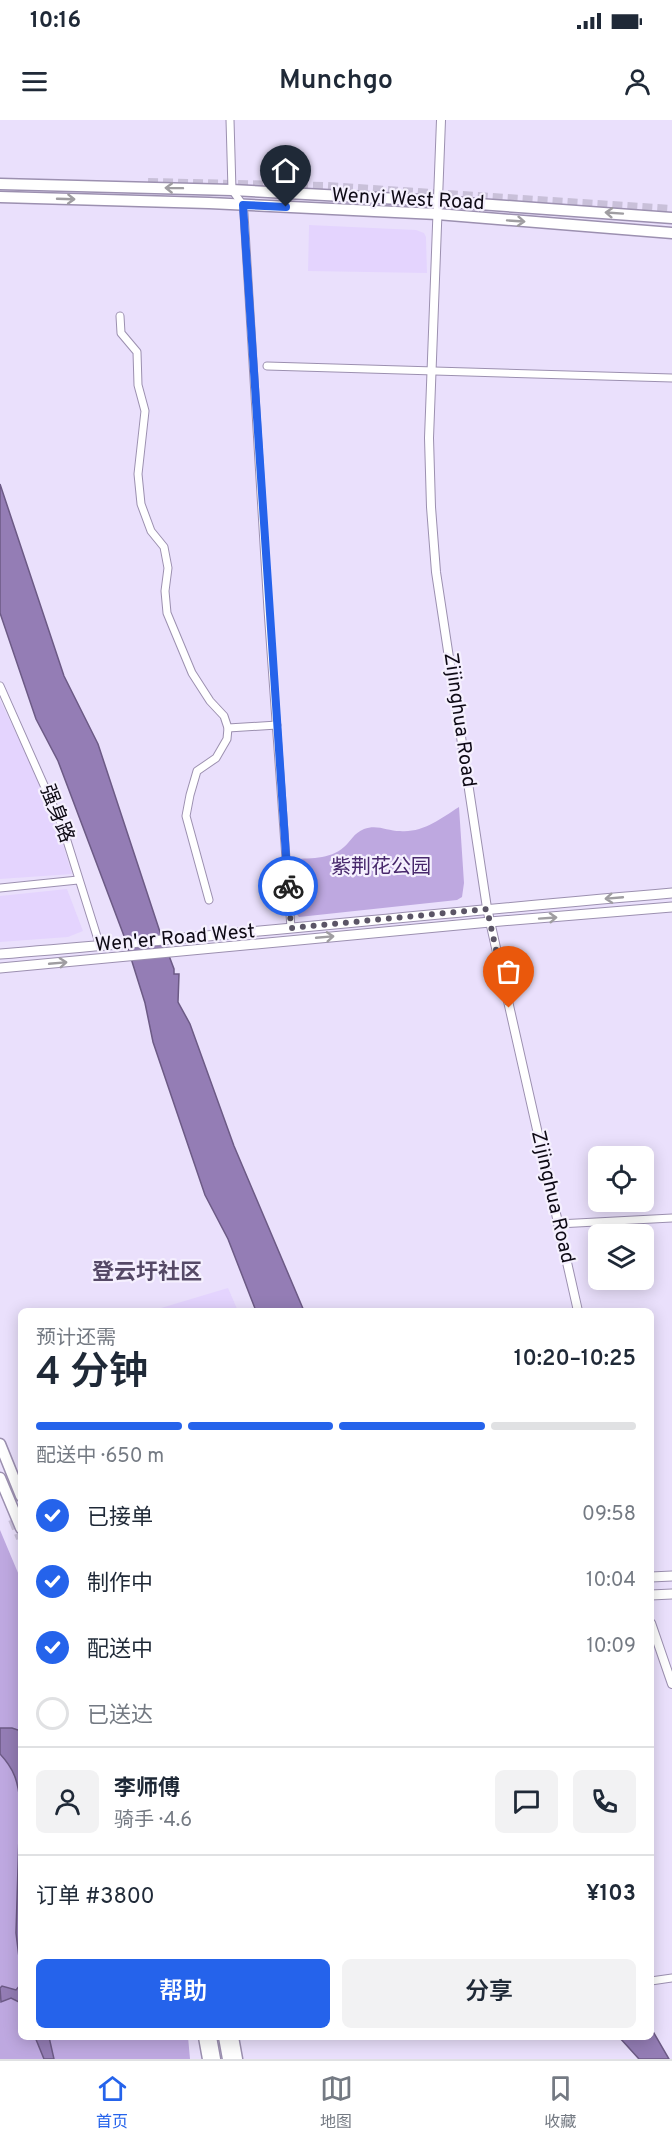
<!DOCTYPE html>
<html lang="zh">
<head>
<meta charset="utf-8">
<style>
  :root { --surface:#fff; --page:#f2f2f3; --text:#1f2937; --muted:#747a83; --line:#e0e1e3; --accent:#2563eb }
  body { margin:0; font-family:Overpass,"Noto Sans SC",sans-serif; background:var(--page); color:var(--text); height:100vh; display:flex; flex-direction:column; font-size:22px; white-space:nowrap }
  * { box-sizing:border-box; margin:0 }
  p { font-size:20px; color:var(--muted) }
  .icon { flex:none; width:33px; height:33px; fill:none; stroke:currentColor; stroke-width:2; stroke-linecap:round; stroke-linejoin:round }
  .map { position:relative; flex:1; overflow:hidden }
  .side { position:absolute; left:18px; top:1188px; width:636px; height:732px; display:flex; flex-direction:column; background:var(--surface); border-radius:9px; box-shadow:0 3px 15px #0003 }
  .side>* { flex:none }
  .tools { position:absolute; left:588px; top:1026px; display:grid; gap:12px }
  .tools a { display:grid; place-items:center; width:66px; height:66px; border-radius:9px; background:var(--surface); box-shadow:0 3px 15px #0003; font-size:30px }
  .pin { position:absolute; display:grid; place-items:center; width:51px; height:51px; color:#fff; margin:-62px -26px; border-radius:50% 50% 50% 0; rotate:-45deg; box-shadow:0 0 6px #0007 }
  .pin .icon { rotate:45deg }
  .courier { position:absolute; display:grid; place-items:center; width:60px; height:60px; margin:-30px; border:4px solid #2563eb; border-radius:50%; background:#fff; color:#222; box-shadow:0 2px 8px #0007 }
  .summary em { font-style:normal; font-weight:600 }
  .summary div { display:flex; flex-direction:column-reverse }
  .summary { display:flex; align-items:center; justify-content:space-between; height:102px; padding:0 18px }
  h1 { font-size:39px; font-weight:600; line-height:45px }
  .bar { display:grid; grid-template-columns:repeat(4,1fr); gap:9px 6px; align-content:center; height:72px; padding:0 18px }
  .bar i { height:8px; border-radius:4px; background:var(--line) }
  .bar .on { background:var(--accent) }
  .bar p { grid-column:span 4 }
  .line { display:flex; align-items:center; gap:15px; padding:0 18px; border-top:2px solid var(--line) }
  .line div { flex:1 }
  .round { display:grid; place-items:center; flex:none; width:63px; height:63px; border-radius:9px; background:var(--page) }
  ol { padding:0 18px; list-style:none }
  li { display:flex; align-items:center; gap:18px; height:66px }
  li p { margin-inline-start:auto }
  li .icon { padding:6px; border-radius:50%; background:var(--accent); color:#fff; stroke-width:4 }
  li:last-child { color:var(--muted) }
  li i { width:33px; height:33px; border:3px solid var(--line); border-radius:50% }
  .button { display:flex; gap:12px; margin-top:auto; padding:12px 18px }
  .button a { flex:1; height:69px; border-radius:9px; background:var(--accent); color:#fff; font-size:24px; font-weight:600; line-height:69px; text-align:center }
  .button a+a { background:var(--page); color:var(--text) }
  .status { display:flex; justify-content:space-between; align-items:center; height:42px; padding:0 30px; background:var(--surface); direction:ltr }
  .status svg { height:16px; fill:currentColor }
  header { display:flex; justify-content:space-between; align-items:center; height:78px; padding:0 18px; background:var(--surface); font-size:27px; font-weight:600 }
  .tabs { display:flex; justify-content:space-around; align-items:center; height:84px; border-top:2px solid var(--line); background:var(--surface); font-size:16px; color:var(--muted) }
  .tabs a { display:grid; justify-items:center; gap:3px }
  .tabs .on { color:var(--accent) }
  .map>svg:first-child { display:block }
  .built { fill:#e4d4fe }
  .green { fill:#bea8e0 }
  .water { fill:#947db5; stroke:#6c5a85; stroke-width:1.5 }
  .lines { fill:none; stroke-linecap:round; stroke-linejoin:round }
  .trunk-tunnel { stroke:#c9c0d9; stroke-width:10; stroke-dasharray:10 5; stroke-linecap:butt }
  .minor-casing { stroke:#9c90b0; stroke-width:9 }
  .tertiary-casing { stroke:#9c90b0; stroke-width:10 }
  .secondary-casing { stroke:#9c90b0; stroke-width:11 }
  .primary-casing { stroke:#9c90b0; stroke-width:13 }
  .trunk-casing { stroke:#9c90b0; stroke-width:13 }
  .minor { stroke:#fff; stroke-width:7 }
  .tertiary { stroke:#fff; stroke-width:8 }
  .secondary { stroke:#fff; stroke-width:9 }
  .primary { stroke:#fff; stroke-width:10 }
  .trunk { stroke:#fff; stroke-width:10 }
  .oneway { stroke:#9f9da1 }
  .done { stroke:#5b5566; stroke-width:6; stroke-dasharray:0 10.8 }
  .route { stroke:#2563eb; stroke-width:8 }
  .labels { text-anchor:middle; dominant-baseline:central; stroke-width:4.5; stroke-linejoin:round; paint-order:stroke }
  .street-label { font-size:20px; fill:#0e0a15; stroke:#f5f0fe }
  .park-label { font-size:20px; fill:#48286c; stroke:#f5f0fe }
  .quarter-label { font-size:22px; font-weight:bold; fill:#554966; stroke:#f5f0fe }
</style>
</head>
<body>
<div class="status"><b>10:16</b><svg viewBox="0 0 49 12"><path d="M0 12V9h3v3zM5 12V6h3v6zM10 12V3h3v9zM15 12V0h3v12zM26 1h20v11H26zM47 4h2v5h-2z"/></svg></div>
<header><svg class="icon" aria-label="menu" viewBox="0 0 24 24"><path d="M4 6h16M4 12h16M4 18h16"/></svg>Munchgo<svg class="icon" aria-label="person" viewBox="0 0 24 24"><circle cx="12" cy="8" r="4"/><path d="M4 21q1-7 8-7t8 7"/></svg></header>
<div class="map">
<svg width="672" height="1939" viewBox="0 0 672 1939">
  <rect width="100%" height="100%" fill="#eae0fc"/>
  <g class="built">
    <path d="M 309,105 L 416,110 L 424,113 L 426,117 L 427,153 L 308,151 Z"/>
    <path d="M 0,580 L 40,663 L 60,715 L 72,754 L 0,759 Z"/>
    <path d="M 67,769 L 83,811 L 68,817 L 0,822 L 0,776 Z"/>
    <path d="M 228,1168 L 238,1191 L 151,1191 Z"/>
  </g>
  <g class="green">
    <path d="M 459,687 L 464,763 L 462,777 L 457,780 L 299,797 L 295,792 L 291,739 C 308,738 330,740 344,727 C 351,721 354,713 364,709 C 377,704 387,711 400,711 C 423,713 440,699 459,687 Z"/>
    <path d="M 0,1410 L 21,1460 L 21,1917 L 188,1917 L 190,1939 L 0,1939 Z"/>
  </g>
  <g class="water">
    <path d="M 0,364 L 64,556 L 98,624 L 160,812 L 174,849 L 174,854 L 179,854 L 178,882 L 190,904 L 234,1026 L 304,1191 L 256,1191 L 228,1119 L 205,1075 L 153,922 L 145,883 L 124,816 L 58,641 L 36,599 L 0,493 Z"/>
    <path d="M 0,1608 L 12,1608 L 21,1611 L 21,1854 L 16,1813 L 20,1682 C 18,1661 14,1649 0,1634 Z"/>
    <path d="M 21,1864 L 21,1883 L 11,1878 L 1,1882 L 0,1868 L 2,1866 L 16,1870 Z"/>
    <path d="M 651,1908 L 669,1939 L 639,1939 L 619,1917 L 651,1917 Z"/>
    <path d="M 35,1917 L 49,1917 L 54,1939 L 44,1939 Z"/>
  </g>
  <g class="lines">
    <g class="trunk-tunnel">
      <path d="M 148,63 L 327,67 L 672,90"/>
      <path d="M 13,1399 L 21,1418"/>
    </g>
    <g class="minor-casing">
      <g id="minor">
        <path d="M 230,0 L 232,70 L 243,85 L 244,94 L 268,490 L 291,808"/>
        <path d="M 120,196 L 121,213 L 137,232 L 138,265 L 145,291 L 138,354 L 141,384 L 151,411 L 164,427 L 168,448 L 165,471 L 167,493 L 192,553 L 210,581 L 224,596 L 228,608 L 227,619 L 216,638 L 197,651 L 190,675 L 186,696 L 209,780"/>
        <path d="M 267,246 L 672,258"/>
        <path d="M 0,566 L 63,708 L 100,826"/>
        <path d="M 228,608 L 277,605"/>
        <path d="M 0,768 L 78,760"/>
        <path d="M 558,1104 L 672,1098"/>
        <path d="M 651,1861 L 672,1858"/>
      </g>
    </g>
    <g class="tertiary-casing">
      <g id="tertiary">
        <path d="M 441,0 L 429,318 L 431,387 L 436,452 L 487,788 L 578,1191"/>
        <path d="M 651,1503 L 672,1564"/>
      </g>
    </g>
    <g class="secondary-casing">
      <g id="secondary">
        <path d="M 0,834 C 224,816 448,792 672,773"/>
        <path d="M 0,848 L 490,802 L 672,787"/>
        <path d="M 651,1457 L 672,1456"/>
        <path d="M 651,1475 L 672,1474"/>
      </g>
    </g>
    <g class="primary-casing">
      <g id="primary">
        <path d="M 0,64 L 232,70 L 437,81 L 672,98"/>
        <path d="M 0,77 L 209,83 L 437,94 L 672,113"/>
        <path d="M 0,1324 L 21,1376"/>
        <path d="M 0,1358 L 21,1408"/>
        <path d="M 204,1917 L 208,1939"/>
        <path d="M 233,1917 L 237,1939"/>
      </g>
    </g>
    <g class="trunk-casing">
      <g id="trunk">
        <path d="M 211,1917 L 215,1939"/>
        <path d="M 224,1917 L 228,1939"/>
      </g>
    </g>
    <use href="#minor" class="minor"/>
    <use href="#tertiary" class="tertiary"/>
    <use href="#secondary" class="secondary"/>
    <use href="#primary" class="primary"/>
    <use href="#trunk" class="trunk"/>
  </g>
  <defs><path id="oneway-shaft" d="M-6 0H5M1.5-3L5.5 0L1.5 3" fill="none" stroke-width="1.6" stroke-linecap="round" stroke-linejoin="round" transform="scale(1.5)"/></defs>
  <g class="oneway">
    <use href="#oneway-shaft" transform="translate(174 68) rotate(-179)"/>
    <use href="#oneway-shaft" transform="translate(66 79) rotate(2)"/>
    <use href="#oneway-shaft" transform="translate(614 93) rotate(-176)"/>
    <use href="#oneway-shaft" transform="translate(516 101) rotate(4)"/>
    <use href="#oneway-shaft" transform="translate(614 778) rotate(175)"/>
    <use href="#oneway-shaft" transform="translate(548 798) rotate(-4)"/>
    <use href="#oneway-shaft" transform="translate(325 817) rotate(-5)"/>
    <use href="#oneway-shaft" transform="translate(58 843) rotate(-5)"/>
  </g>
  <g class="lines">
    <path class="done" d="M 288,766 L 291,808 L 487,789 L 509,888"/>
    <path class="route" d="M 286,87 L 243,85 L 288,766"/>
  </g>
  <g class="labels">
    <g class="street-label">
      <text transform="translate(408 80) rotate(3)">Wenyi West Road</text>
      <text transform="translate(459 600) rotate(82)">Zijinghua Road</text>
      <text transform="translate(56 694) rotate(69)">强身路</text>
      <text transform="translate(175 819) rotate(-5)">Wen'er Road West</text>
      <text transform="translate(552 1077) rotate(77)">Zijinghua Road</text>
    </g>
    <g class="park-label">
      <text x="381" y="748">紫荆花公园</text>
    </g>
    <g class="quarter-label">
      <text x="147" y="1153">登云圩社区</text>
    </g>
  </g>
</svg>
<div class="tools">
<a><svg class="icon" aria-label="locate" viewBox="0 0 24 24"><circle cx="12" cy="12" r="6"/><path d="M12 2v4M12 18v4M2 12h4M18 12h4"/></svg></a>
<a><svg class="icon" aria-label="layers" viewBox="0 0 24 24"><path d="M12 4l9 5-9 5-9-5zM3 14l9 5 9-5"/></svg></a>
</div>
<div class="pin" style="left:509px;top:888px;background:#ea580c"><svg class="icon" aria-label="bag" viewBox="0 0 24 24"><path d="M5 8h14l-1 12H6zM9 8a3 3 0 0 1 6 0"/></svg></div>
<div class="pin" style="left:286px;top:87px;background:#1f2937"><svg class="icon" aria-label="home" viewBox="0 0 24 24"><path d="M3 11l9-7 9 7M6 9v11h12V9"/></svg></div>
<div class="courier" style="left:288px;top:766px"><svg class="icon" aria-label="bike" viewBox="0 0 24 24"><circle cx="6" cy="16" r="4"/><circle cx="18" cy="16" r="4"/><path d="M6 16l4-8h5l3 8M10 8l3 8H6M13 5h3"/></svg></div>
<section class="side">
<div class="summary"><div><h1>4 分钟</h1><p>预计还需</p></div><em>10:20–10:25</em></div>
<div class="bar"><i class="on"></i><i class="on"></i><i class="on"></i><i></i><p>配送中 · 650 m</p></div>
<ol>
<li><svg class="icon" aria-label="check" viewBox="0 0 24 24"><path d="M5 12l5 5 9-10"/></svg>已接单<p>09:58</p></li>
<li><svg class="icon" aria-label="check" viewBox="0 0 24 24"><path d="M5 12l5 5 9-10"/></svg>制作中<p>10:04</p></li>
<li><svg class="icon" aria-label="check" viewBox="0 0 24 24"><path d="M5 12l5 5 9-10"/></svg>配送中<p>10:09</p></li>
<li><i></i>已送达</li>
</ol>
<div class="line" style="height:108px"><a class="round"><svg class="icon" aria-label="person" viewBox="0 0 24 24"><circle cx="12" cy="8" r="4"/><path d="M4 21q1-7 8-7t8 7"/></svg></a><div><b>李师傅</b><p>骑手 · 4.6</p></div><a class="round"><svg class="icon" aria-label="chat" viewBox="0 0 24 24"><path d="M4 5h16v11H9l-5 4z"/></svg></a><a class="round"><svg class="icon" aria-label="phone" viewBox="0 0 24 24"><path d="M5 4h4l2 5-3 2q2 4 5 5l2-3 5 2v4C11 20 4 13 5 4z"/></svg></a></div>
<div class="line" style="height:78px"><div>订单 #3800</div><b>¥103</b></div>
<div class="button"><a>帮助</a><a>分享</a></div>
</section>
</div>
<nav class="tabs">
<a class="on"><svg class="icon" aria-label="home" viewBox="0 0 24 24"><path d="M3 11l9-7 9 7M6 9v11h12V9"/></svg>首页</a>
<a><svg class="icon" aria-label="map" viewBox="0 0 24 24"><path d="M3 6l6-2 6 2 6-2v14l-6 2-6-2-6 2zM9 4v14M15 6v14"/></svg>地图</a>
<a><svg class="icon" aria-label="saved" viewBox="0 0 24 24"><path d="M7 4h10v16l-5-4-5 4z"/></svg>收藏</a>
</nav>
</body>
</html>
